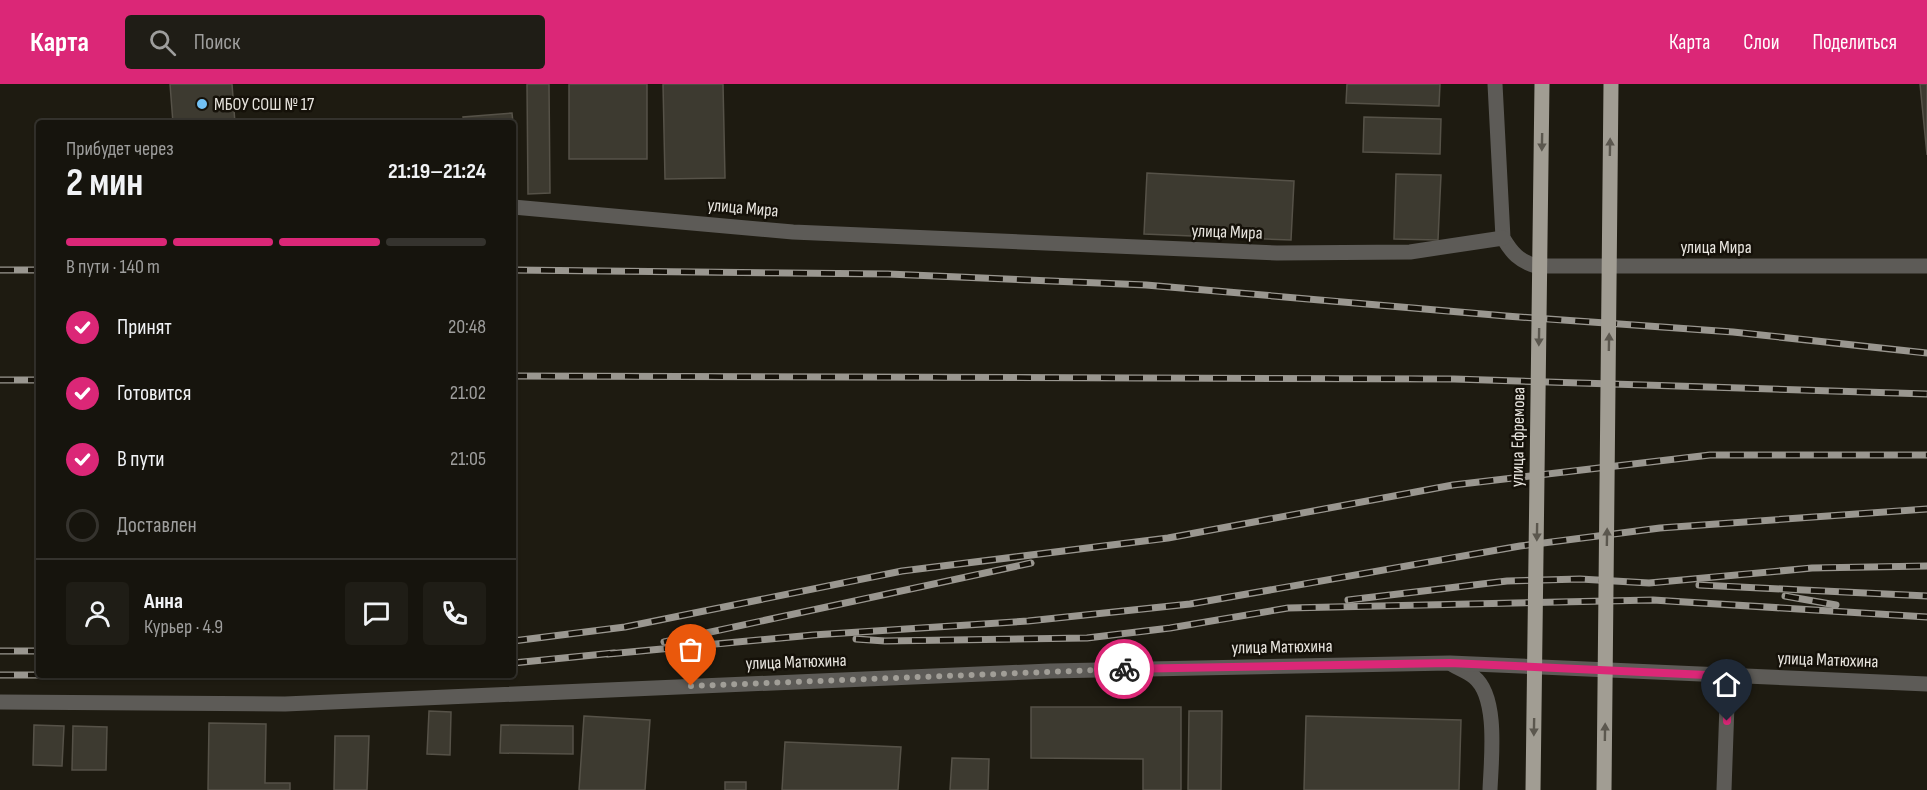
<!DOCTYPE html>
<html lang="ru">
<head>
<meta charset="utf-8">
<style>
  :root { --surface:#16140d; --page:#1f1d16; --text:#f1f3f6; --muted:#9e9e9d; --line:#35332e; --accent:#db2777 }
  body { margin:0; font-family:"Sofia Sans Condensed",sans-serif; background:var(--page); color:var(--text); height:100vh; display:flex; flex-direction:column; font-size:22px; white-space:nowrap }
  * { box-sizing:border-box; margin:0 }
  p { font-size:20px; color:var(--muted) }
  .icon { flex:none; width:33px; height:33px; fill:none; stroke:currentColor; stroke-width:2; stroke-linecap:round; stroke-linejoin:round }
  .map { position:relative; flex:1; overflow:hidden }
  .side { position:absolute; left:36px; top:36px; width:480px; height:558px; display:flex; flex-direction:column; background:var(--surface); border-radius:6px; box-shadow:0 2px 4px #0004,0 0 0 2px var(--line) }
  .side>* { flex:none }
  .pin { position:absolute; display:grid; place-items:center; width:51px; height:51px; color:#fff; margin:-62px -26px; border-radius:50% 50% 50% 0; rotate:-45deg; box-shadow:0 0 6px #0007 }
  .pin .icon { rotate:45deg }
  .courier { position:absolute; display:grid; place-items:center; width:60px; height:60px; margin:-30px; border:4px solid #db2777; border-radius:50%; background:#fff; color:#222; box-shadow:0 2px 8px #0007 }
  .head em { font-style:normal; font-weight:700 }
  .head div { display:flex; flex-direction:column-reverse }
  .head { display:flex; align-items:center; justify-content:space-between; height:102px; padding:0 30px }
  h1 { font-size:39px; font-weight:700; line-height:45px }
  .bar { display:grid; grid-template-columns:repeat(4,1fr); gap:9px 6px; align-content:center; height:72px; padding:0 30px }
  .bar i { height:8px; border-radius:4px; background:var(--line) }
  .bar .active { background:var(--accent) }
  .bar p { grid-column:span 4 }
  .line { display:flex; align-items:center; gap:15px; padding:0 30px; border-top:2px solid var(--line) }
  .line div { flex:1 }
  .round { display:grid; place-items:center; flex:none; width:63px; height:63px; border-radius:6px; background:var(--page) }
  ol { padding:0 30px; list-style:none }
  li { display:flex; align-items:center; gap:18px; height:66px }
  li p { margin-inline-start:auto }
  li .icon { padding:6px; border-radius:50%; background:var(--accent); color:#fff; stroke-width:4 }
  li:last-child { color:var(--muted) }
  li i { width:33px; height:33px; border:3px solid var(--line); border-radius:50% }
  header { display:flex; align-items:center; gap:36px; box-sizing:border-box; height:84px; padding:0 30px; background:var(--accent); color:#fff }
  header strong { font-size:28px }
  nav { display:flex; gap:33px; margin-inline-start:auto; font-size:21px }
  .search { width:420px; height:54px; background:var(--page); display:flex; align-items:center; gap:15px; box-sizing:border-box; padding:0 21px; border-radius:6px; color:var(--muted); font-size:22px }
  .map>svg:first-child { display:block }
  .building { fill:#3d3a30; stroke:#565248; stroke-width:1.5 }
  .lines { fill:none; stroke-linecap:round; stroke-linejoin:round }
  .minor { stroke:#5d5b57; stroke-width:15 }
  .rail-casing { stroke:#9a9790; stroke-width:7 }
  .rail { stroke:#151109; stroke-width:4.5; stroke-dasharray:14; stroke-linecap:butt }
  .major-bridge { stroke:#a19d93; stroke-width:15 }
  .oneway { fill:#5b574e }
  .done { stroke:#a19e97; stroke-width:6; stroke-dasharray:0 10.8 }
  .route { stroke:#db2777; stroke-width:8 }
  .poi-dot { fill:#72c1f5; stroke:#151109; stroke-width:2 }
  .labels { text-anchor:middle; dominant-baseline:central; stroke-width:5; stroke-linejoin:round; paint-order:stroke }
  .poi-label { font-size:18px; fill:#e8e5df; stroke:#151109; text-anchor:start }
  .street-label { font-size:18px; fill:#e8e5df; stroke:#151109 }
</style>
</head>
<body>
<header>
<strong>Карта</strong>
<div class="search"><svg class="icon" aria-label="search" viewBox="0 0 24 24"><circle cx="10" cy="10" r="6"/><path d="M15 15l6 6"/></svg>Поиск</div>
<nav><a>Карта</a><a>Слои</a><a>Поделиться</a></nav>
</header>
<div class="map">
<svg width="1927" height="706" viewBox="0 0 1927 706">
  <rect width="100%" height="100%" fill="#1e1b11"/>
  <g class="building">
    <path d="M 170,0 L 232,0 L 235,39 L 173,39 Z"/>
    <path d="M 527,0 L 549,0 L 550,109 L 528,110 Z"/>
    <rect x="569" y="0" width="78" height="75"/>
    <path d="M 663,0 L 723,0 L 725,94 L 665,95 Z"/>
    <path d="M 1347,0 L 1440,0 L 1439,22 L 1346,19 Z"/>
    <path d="M 1920,0 L 1927,0 L 1927,71 Z"/>
    <path d="M 512,29 L 513,39 L 464,39 L 463,33 Z"/>
    <path d="M 1364,33 L 1441,35 L 1440,70 L 1363,68 Z"/>
    <path d="M 348,35 L 374,36 L 373,39 L 348,39 Z"/>
    <path d="M 1147,89 L 1294,97 L 1291,156 L 1144,150 Z"/>
    <path d="M 1396,90 L 1441,91 L 1438,156 L 1394,155 Z"/>
    <path d="M 1031,623 L 1181,623 L 1181,706 L 1143,706 L 1143,675 L 1031,674 Z"/>
    <path d="M 429,627 L 451,628 L 450,671 L 427,670 Z"/>
    <path d="M 1189,627 L 1222,627 L 1221,706 L 1188,706 Z"/>
    <path d="M 584,632 L 650,636 L 645,706 L 579,706 Z"/>
    <path d="M 1306,632 L 1461,636 L 1459,706 L 1304,706 Z"/>
    <path d="M 209,639 L 266,640 L 265,699 L 290,699 L 290,706 L 208,706 Z"/>
    <path d="M 34,641 L 64,642 L 62,682 L 33,681 Z"/>
    <path d="M 501,641 L 573,642 L 573,670 L 500,669 Z"/>
    <path d="M 73,642 L 107,643 L 106,686 L 72,686 Z"/>
    <path d="M 335,652 L 369,652 L 367,706 L 334,706 Z"/>
    <path d="M 785,658 L 901,663 L 898,706 L 782,706 Z"/>
    <path d="M 952,674 L 989,675 L 988,706 L 950,706 Z"/>
    <rect x="725" y="698" width="21" height="8"/>
  </g>
  <g class="lines">
    <g class="minor">
      <path d="M 1495,0 L 1503,154 C 1512,169 1519,177 1536,182 L 1927,182"/>
      <path d="M 513,123 L 793,148 L 1277,169 L 1410,168 L 1503,154"/>
      <path d="M 1453,581 C 1460,585 1468,588 1474,593 C 1499,613 1491,677 1490,706"/>
      <path d="M 0,618 L 285,620 L 1050,587 L 1450,579 L 1927,600"/>
      <path d="M 1724,706 L 1728,592"/>
    </g>
    <g class="rail-casing">
      <g id="rail">
        <path d="M 0,186 L 39,186"/>
        <path d="M 513,186 L 888,190 L 1146,201 L 1506,232 L 1733,248 L 1927,269"/>
        <path d="M 513,292 L 1454,295 L 1927,310"/>
        <path d="M 0,296 L 39,296"/>
        <path d="M 1699,501 L 1927,512"/>
        <path d="M 1785,512 L 1836,521"/>
        <path d="M 1348,516 L 1507,497 L 1580,495 L 1649,499 L 1812,484 L 1927,482"/>
        <path d="M 856,555 L 885,557 L 1087,554 L 1170,544 L 1288,524 L 1653,516 L 1927,533"/>
        <path d="M 513,557 L 625,543 L 902,487 L 1168,454 L 1453,401 L 1710,371 L 1927,371"/>
        <path d="M 664,558 L 1031,479"/>
        <path d="M 0,567 L 39,567"/>
        <path d="M 608,570 L 813,551 L 1028,537 L 1190,520 L 1520,462 L 1660,444 L 1927,425"/>
        <path d="M 513,579 L 614,569"/>
        <path d="M 0,591 L 39,591"/>
      </g>
    </g>
    <use href="#rail" class="rail"/>
    <g class="major-bridge">
      <path d="M 1533,706 L 1542,0"/>
      <path d="M 1604,706 L 1611,0"/>
    </g>
  </g>
  <defs><path id="oneway-solid" d="M-6-.8H1V-3.2L6.5 0L1 3.2V.8H-6Z" transform="scale(1.5)"/></defs>
  <g class="oneway">
    <use href="#oneway-solid" transform="translate(1542 58) rotate(91)"/>
    <use href="#oneway-solid" transform="translate(1610 63) rotate(-89)"/>
    <use href="#oneway-solid" transform="translate(1539 253) rotate(91)"/>
    <use href="#oneway-solid" transform="translate(1609 258) rotate(-89)"/>
    <use href="#oneway-solid" transform="translate(1537 448) rotate(91)"/>
    <use href="#oneway-solid" transform="translate(1607 453) rotate(-89)"/>
    <use href="#oneway-solid" transform="translate(1534 643) rotate(91)"/>
    <use href="#oneway-solid" transform="translate(1605 648) rotate(-89)"/>
  </g>
  <g class="lines">
    <path class="done" d="M 691,602 L 1124,585"/>
    <path class="route" d="M 1124,585 L 1450,579 L 1728,592 L 1727,637"/>
  </g>
  <circle class="poi-dot" cx="202" cy="20" r="6"/>
  <g class="labels">
    <g class="poi-label">
      <text x="214" y="20">МБОУ СОШ № 17</text>
    </g>
    <g class="street-label">
      <text transform="translate(743 124) rotate(5)">улица Мира</text>
      <text transform="translate(1227 148) rotate(2)">улица Мира</text>
      <text x="1716" y="163">улица Мира</text>
      <text transform="translate(1518 353) rotate(-89)">улица Ефремова</text>
      <text transform="translate(1282 563) rotate(-1)">улица Матюхина</text>
      <text transform="translate(1828 576) rotate(2)">улица Матюхина</text>
      <text transform="translate(796 578) rotate(-2)">улица Матюхина</text>
    </g>
  </g>
</svg>
<div class="pin" style="left:691px;top:602px;background:#ea580c"><svg class="icon" aria-label="bag" viewBox="0 0 24 24"><path d="M5 8h14l-1 12H6zM9 8a3 3 0 0 1 6 0"/></svg></div>
<div class="pin" style="left:1727px;top:637px;background:#1f2937"><svg class="icon" aria-label="home" viewBox="0 0 24 24"><path d="M3 11l9-7 9 7M6 9v11h12V9"/></svg></div>
<div class="courier" style="left:1124px;top:585px"><svg class="icon" aria-label="bike" viewBox="0 0 24 24"><circle cx="6" cy="16" r="4"/><circle cx="18" cy="16" r="4"/><path d="M6 16l4-8h5l3 8M10 8l3 8H6M13 5h3"/></svg></div>
<section class="side">
<div class="head"><div><h1>2 мин</h1><p>Прибудет через</p></div><em>21:19–21:24</em></div>
<div class="bar"><i class="active"></i><i class="active"></i><i class="active"></i><i></i><p>В пути · 140 m</p></div>
<ol>
<li><svg class="icon" aria-label="check" viewBox="0 0 24 24"><path d="M5 12l5 5 9-10"/></svg>Принят<p>20:48</p></li>
<li><svg class="icon" aria-label="check" viewBox="0 0 24 24"><path d="M5 12l5 5 9-10"/></svg>Готовится<p>21:02</p></li>
<li><svg class="icon" aria-label="check" viewBox="0 0 24 24"><path d="M5 12l5 5 9-10"/></svg>В пути<p>21:05</p></li>
<li><i></i>Доставлен</li>
</ol>
<div class="line" style="height:108px"><a class="round"><svg class="icon" aria-label="person" viewBox="0 0 24 24"><circle cx="12" cy="8" r="4"/><path d="M4 21q1-7 8-7t8 7"/></svg></a><div><b>Анна</b><p>Курьер · 4.9</p></div><a class="round"><svg class="icon" aria-label="chat" viewBox="0 0 24 24"><path d="M4 5h16v11H9l-5 4z"/></svg></a><a class="round"><svg class="icon" aria-label="phone" viewBox="0 0 24 24"><path d="M5 4h4l2 5-3 2q2 4 5 5l2-3 5 2v4C11 20 4 13 5 4z"/></svg></a></div>
</section>
</div>
</body>
</html>
